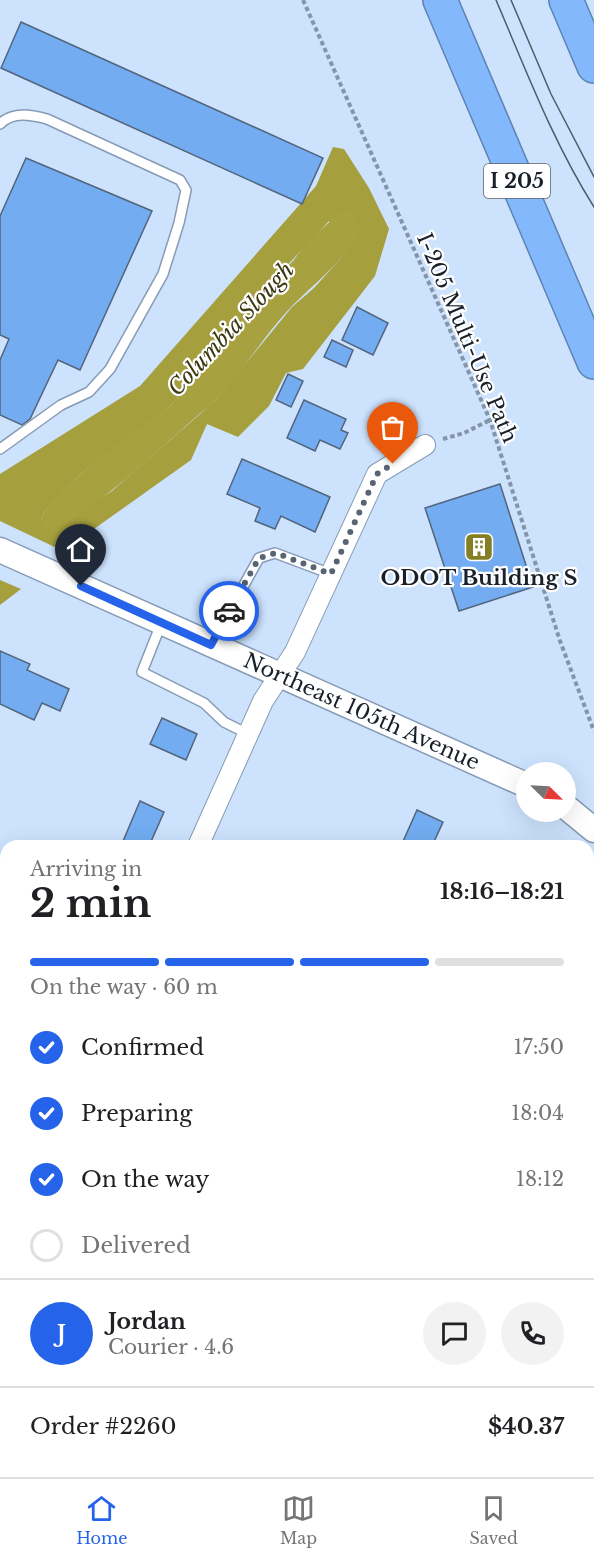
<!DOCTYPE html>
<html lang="en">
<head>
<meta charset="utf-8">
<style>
  :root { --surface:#fff; --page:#f2f2f2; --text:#202124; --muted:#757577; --line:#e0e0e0; --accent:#2563eb }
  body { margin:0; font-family:"Libre Baskerville",serif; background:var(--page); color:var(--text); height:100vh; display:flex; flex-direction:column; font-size:22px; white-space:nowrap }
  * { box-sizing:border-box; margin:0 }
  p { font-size:20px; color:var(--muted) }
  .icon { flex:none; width:33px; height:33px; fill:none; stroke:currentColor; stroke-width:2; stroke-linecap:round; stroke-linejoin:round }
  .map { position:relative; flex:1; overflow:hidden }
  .side { position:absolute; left:0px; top:840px; width:594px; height:638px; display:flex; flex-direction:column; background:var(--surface); border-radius:18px 18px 0 0; box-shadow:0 6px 24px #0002 }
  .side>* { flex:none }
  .needle { width:39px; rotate:114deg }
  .controls { position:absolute; left:516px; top:762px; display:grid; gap:12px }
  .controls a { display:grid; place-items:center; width:60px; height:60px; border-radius:50%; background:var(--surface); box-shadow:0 6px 24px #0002; font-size:30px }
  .pin { position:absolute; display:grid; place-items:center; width:51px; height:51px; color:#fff; margin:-62px -26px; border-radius:50% 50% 50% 0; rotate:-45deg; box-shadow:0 0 6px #0007 }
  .pin .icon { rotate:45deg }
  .courier { position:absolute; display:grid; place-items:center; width:60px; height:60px; margin:-30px; border:4px solid #2563eb; border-radius:50%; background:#fff; color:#222; box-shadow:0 2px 8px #0007 }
  .head em { font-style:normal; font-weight:700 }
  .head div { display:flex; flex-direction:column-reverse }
  .head { display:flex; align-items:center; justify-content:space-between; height:102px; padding:0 30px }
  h1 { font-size:39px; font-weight:700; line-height:45px }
  .bar { display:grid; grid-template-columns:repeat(4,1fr); gap:9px 6px; align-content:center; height:72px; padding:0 30px }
  .bar i { height:8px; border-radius:4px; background:var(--line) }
  .bar .on { background:var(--accent) }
  .bar p { grid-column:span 4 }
  .line { display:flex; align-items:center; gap:15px; padding:0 30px; border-top:2px solid var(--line) }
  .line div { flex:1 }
  .round { display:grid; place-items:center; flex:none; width:63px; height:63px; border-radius:32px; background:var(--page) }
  ol { padding:0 30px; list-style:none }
  li { display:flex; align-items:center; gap:18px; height:66px }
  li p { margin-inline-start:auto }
  li .icon { padding:6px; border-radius:50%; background:var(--accent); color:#fff; stroke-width:4 }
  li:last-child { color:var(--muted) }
  li i { width:33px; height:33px; border:3px solid var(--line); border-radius:50% }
  .dock { display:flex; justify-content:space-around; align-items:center; height:84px; border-top:2px solid var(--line); background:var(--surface); font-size:16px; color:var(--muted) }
  .dock a { display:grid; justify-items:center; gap:3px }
  .dock .on { color:var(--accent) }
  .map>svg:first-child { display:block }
  .forest { fill:#a69f3e; fill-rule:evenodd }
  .water { fill:#a7a140 }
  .building { fill:#73acf1; stroke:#52657c; stroke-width:1.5 }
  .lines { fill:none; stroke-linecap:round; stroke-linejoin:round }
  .service-casing { stroke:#879bb5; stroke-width:12 }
  .minor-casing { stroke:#879bb5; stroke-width:22 }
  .tertiary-casing { stroke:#879bb5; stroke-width:27 }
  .motorway-casing { stroke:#5e83b2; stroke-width:36 }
  .path { stroke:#8595a9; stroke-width:4; stroke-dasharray:4.5 3; stroke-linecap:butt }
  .service { stroke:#fff; stroke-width:9 }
  .minor { stroke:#fff; stroke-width:20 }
  .tertiary { stroke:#fff; stroke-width:24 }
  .motorway { stroke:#83b9fc; stroke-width:33 }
  .tram { stroke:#4f5c6b; stroke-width:1.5 }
  .done { stroke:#576474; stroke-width:6; stroke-dasharray:0 10.8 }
  .route { stroke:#2563eb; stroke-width:8 }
  .labels { text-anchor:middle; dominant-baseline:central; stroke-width:4.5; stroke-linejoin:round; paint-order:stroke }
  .shield { fill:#fff; stroke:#5d636a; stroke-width:1.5 }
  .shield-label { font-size:20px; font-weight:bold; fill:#18202a }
  .street-label { font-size:21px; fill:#18202a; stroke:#fff }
  .poi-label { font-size:21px; font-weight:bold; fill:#18202a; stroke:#fff }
  .water-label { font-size:22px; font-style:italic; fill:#3d3a11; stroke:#fff }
</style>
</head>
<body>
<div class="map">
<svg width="594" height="1477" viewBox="0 0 594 1477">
  <rect width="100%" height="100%" fill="#cce2fd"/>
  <g class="forest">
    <path d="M 333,147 L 344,149 L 369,188 L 389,229 L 375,276 L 303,369 L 286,373 L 269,406 L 238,437 L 207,424 L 191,460 L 63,551 L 0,521 L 0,474 L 140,386 L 316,186 ZM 329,221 L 342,257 L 314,288 L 292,307 L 216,400 L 112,491 L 96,501 L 41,520 L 45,511 L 83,472 L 170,406 L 263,299 L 279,274 Z"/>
    <path d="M 0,580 L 21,589 L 0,605 Z"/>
    <path d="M 594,1049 L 594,1102 L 588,1112 L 588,1060 Z"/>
    <path d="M 594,1204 L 594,1333 L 588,1342 L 588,1213 Z"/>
    <path d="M 71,1472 L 119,1472 L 109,1477 L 64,1477 Z"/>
    <path d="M 289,1472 L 385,1472 L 365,1477 L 258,1477 Z"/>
  </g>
  <g class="water">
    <path d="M 352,210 L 362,229 C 345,260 316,282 292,306 C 264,335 244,370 217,399 C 211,406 202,411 196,417 C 170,439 74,533 43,528 L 41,520 L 45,511 L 60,495 L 83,472 L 113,447 L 170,406 L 263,299 L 279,274 L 293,261 L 308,241 L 342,211 Z"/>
    <path d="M 594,1102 L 594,1204 L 588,1213 L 588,1112 Z"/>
    <path d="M 119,1472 L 289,1472 L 258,1477 L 109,1477 Z"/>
  </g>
  <g class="building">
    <path d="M 21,22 L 323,158 L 302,204 L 1,68 Z"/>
    <path d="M 26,158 L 152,211 L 80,370 L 58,360 L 30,419 L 22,425 L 0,415 L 0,360 L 9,339 L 0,335 L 0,216 Z"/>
    <path d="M 357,307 L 388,323 L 373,355 L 342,340 Z"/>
    <path d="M 332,340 L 353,350 L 346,367 L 324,357 Z"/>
    <path d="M 288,374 L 303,381 L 291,407 L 276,400 Z"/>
    <path d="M 304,400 L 346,419 L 341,430 L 348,433 L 340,449 L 320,440 L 315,451 L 287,438 Z"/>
    <path d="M 242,459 L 330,497 L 315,532 L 281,516 L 275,529 L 255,521 L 260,508 L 227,494 Z"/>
    <path d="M 500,484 L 533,587 L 459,611 L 425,508 Z"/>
    <path d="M 0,651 L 30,664 L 27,670 L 69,689 L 60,711 L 42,703 L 34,720 L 0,704 Z"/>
    <path d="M 162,718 L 197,734 L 186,760 L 150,744 Z"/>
    <path d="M 140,801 L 164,812 L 149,846 L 121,846 Z"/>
    <path d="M 417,810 L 443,822 L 432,846 L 401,846 Z"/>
  </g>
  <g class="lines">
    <g class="service-casing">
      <g id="service">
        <path d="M 0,124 C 13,111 31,115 47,119 L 180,180 L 186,190 L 179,223 L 163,274 L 110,369 L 89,392 L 61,405 L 0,449"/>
        <path d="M 161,624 L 142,672 L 204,703 L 224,722 L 248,734"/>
        <path d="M 212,643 L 259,558 L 275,553 L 331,574"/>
        <path d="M 0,943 L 6,947"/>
        <path d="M 0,1022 L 6,1026"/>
        <path d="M 0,1175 L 6,1177"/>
        <path d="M 0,1205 L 6,1206"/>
      </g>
    </g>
    <g class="minor-casing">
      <g id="minor">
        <path d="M 198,846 L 263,701 L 295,652 L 377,474 L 425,445"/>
        <path d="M 0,1289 L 6,1276"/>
      </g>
    </g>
    <g class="tertiary-casing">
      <g id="tertiary">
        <path id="s1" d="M 0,550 L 526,785"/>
        <path d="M 566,807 L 594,830"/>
      </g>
    </g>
    <g class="motorway-casing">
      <g id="motorway">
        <path d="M 440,0 L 594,362"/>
        <path d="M 566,0 L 594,66"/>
      </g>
    </g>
    <g class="path">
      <path d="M 303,0 L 490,420 L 560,641 L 594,731"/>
      <path d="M 443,439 L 464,433 L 490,420"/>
    </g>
    <use href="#service" class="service"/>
    <use href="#minor" class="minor"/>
    <use href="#tertiary" class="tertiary"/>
    <use href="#motorway" class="motorway"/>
    <g class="tram">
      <path d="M 496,0 C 526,70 553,142 594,207"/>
      <path d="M 511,0 L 551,94 L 594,177"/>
    </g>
  </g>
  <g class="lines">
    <path class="done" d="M 229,611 L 259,558 L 276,553 L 331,574 L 377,474 L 393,464"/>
    <path class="route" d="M 81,586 L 211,645 L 229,611"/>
  </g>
  <defs>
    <g id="building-square" transform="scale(1.5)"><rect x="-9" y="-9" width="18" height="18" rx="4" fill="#847e25" stroke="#fff"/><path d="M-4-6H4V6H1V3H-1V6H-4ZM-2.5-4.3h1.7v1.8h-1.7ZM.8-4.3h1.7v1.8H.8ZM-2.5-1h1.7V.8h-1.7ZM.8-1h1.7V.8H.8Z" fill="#fff"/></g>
  </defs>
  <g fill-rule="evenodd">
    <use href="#building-square" x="479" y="547"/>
  </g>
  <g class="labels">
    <rect class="shield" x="484" y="164" width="66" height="34" rx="4.5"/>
    <g class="shield-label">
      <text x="517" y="181">I 205</text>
    </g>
    <g class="street-label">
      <text transform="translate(467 338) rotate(67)">I-205 Multi-Use Path</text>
      <text stroke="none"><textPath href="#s1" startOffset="396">Northeast 105th Avenue</textPath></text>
    </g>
    <g class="poi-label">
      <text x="479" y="578">ODOT Building S</text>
    </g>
    <g class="water-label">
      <text transform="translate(231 329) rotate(-47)">Columbia Slough</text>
    </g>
  </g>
</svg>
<div class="controls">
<a><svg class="needle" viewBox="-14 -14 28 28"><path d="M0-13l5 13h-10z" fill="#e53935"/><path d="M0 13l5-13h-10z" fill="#757577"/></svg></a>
</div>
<div class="pin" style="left:393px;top:464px;background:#ea580c"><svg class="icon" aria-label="bag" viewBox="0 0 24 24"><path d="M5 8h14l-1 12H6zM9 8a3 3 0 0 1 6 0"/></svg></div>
<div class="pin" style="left:81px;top:586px;background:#1f2937"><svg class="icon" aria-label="home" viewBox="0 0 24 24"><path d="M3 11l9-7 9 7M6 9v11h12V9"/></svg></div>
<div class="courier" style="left:229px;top:611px"><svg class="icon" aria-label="car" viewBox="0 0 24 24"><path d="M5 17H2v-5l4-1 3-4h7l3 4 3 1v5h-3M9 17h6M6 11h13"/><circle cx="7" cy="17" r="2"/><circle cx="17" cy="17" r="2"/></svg></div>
<section class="side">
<div class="head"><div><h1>2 min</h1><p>Arriving in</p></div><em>18:16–18:21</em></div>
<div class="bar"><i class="on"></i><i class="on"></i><i class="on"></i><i></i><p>On the way · 60 m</p></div>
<ol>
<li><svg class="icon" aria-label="check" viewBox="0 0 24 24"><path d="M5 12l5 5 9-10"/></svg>Confirmed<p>17:50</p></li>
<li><svg class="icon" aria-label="check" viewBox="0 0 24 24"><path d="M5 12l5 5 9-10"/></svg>Preparing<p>18:04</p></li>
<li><svg class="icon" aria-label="check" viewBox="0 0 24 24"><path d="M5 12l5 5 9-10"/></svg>On the way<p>18:12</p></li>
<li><i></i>Delivered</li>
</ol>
<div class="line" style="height:108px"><b class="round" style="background:var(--accent);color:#fff">J</b><div><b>Jordan</b><p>Courier · 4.6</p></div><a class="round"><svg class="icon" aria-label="chat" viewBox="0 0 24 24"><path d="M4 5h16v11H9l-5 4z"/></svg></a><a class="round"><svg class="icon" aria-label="phone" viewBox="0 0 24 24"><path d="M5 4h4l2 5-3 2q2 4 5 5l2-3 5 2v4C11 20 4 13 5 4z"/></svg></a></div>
<div class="line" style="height:78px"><div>Order #2260</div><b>$40.37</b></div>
</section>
</div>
<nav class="dock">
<a class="on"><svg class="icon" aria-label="home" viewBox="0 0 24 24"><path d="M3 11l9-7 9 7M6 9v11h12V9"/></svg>Home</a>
<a><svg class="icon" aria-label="map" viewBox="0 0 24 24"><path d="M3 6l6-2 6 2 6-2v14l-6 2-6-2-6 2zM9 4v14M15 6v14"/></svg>Map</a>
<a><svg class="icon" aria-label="saved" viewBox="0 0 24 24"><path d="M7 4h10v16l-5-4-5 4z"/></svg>Saved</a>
</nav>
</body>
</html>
